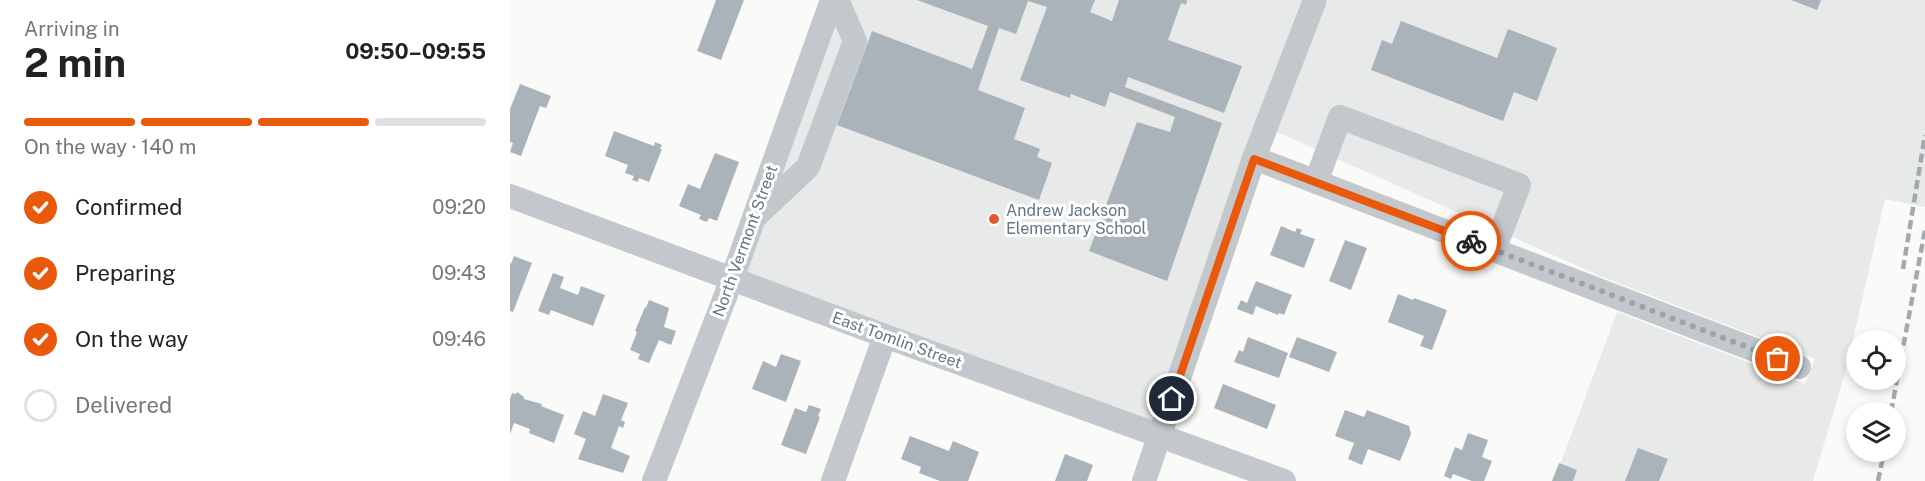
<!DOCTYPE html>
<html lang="en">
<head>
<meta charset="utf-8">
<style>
  :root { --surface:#fff; --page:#f2f2f2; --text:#222; --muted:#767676; --line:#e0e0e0; --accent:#ea580c }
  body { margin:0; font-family:"Public Sans",sans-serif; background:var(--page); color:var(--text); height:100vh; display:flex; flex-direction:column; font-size:22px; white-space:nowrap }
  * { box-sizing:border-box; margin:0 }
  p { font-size:20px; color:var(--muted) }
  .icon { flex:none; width:33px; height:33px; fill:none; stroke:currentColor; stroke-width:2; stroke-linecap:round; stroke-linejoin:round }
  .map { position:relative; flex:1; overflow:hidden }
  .panel { display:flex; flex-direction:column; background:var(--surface); width:510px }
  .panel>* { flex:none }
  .tools { position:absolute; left:1336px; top:330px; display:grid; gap:12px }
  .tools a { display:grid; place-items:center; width:60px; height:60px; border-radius:50%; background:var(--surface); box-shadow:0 3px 9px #0003; font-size:30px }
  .pin { position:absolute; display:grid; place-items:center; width:51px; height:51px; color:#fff; margin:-26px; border:3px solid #fff; border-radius:50%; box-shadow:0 2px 6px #0007 }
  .courier { position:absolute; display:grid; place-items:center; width:60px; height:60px; margin:-30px; border:4px solid #ea580c; border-radius:50%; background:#fff; color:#222; box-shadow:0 2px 8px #0007 }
  .headline em { font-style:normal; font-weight:700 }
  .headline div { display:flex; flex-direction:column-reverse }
  .headline { display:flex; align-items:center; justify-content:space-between; height:102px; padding:0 24px }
  h1 { font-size:39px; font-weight:700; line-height:45px }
  .bar { display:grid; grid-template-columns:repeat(4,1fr); gap:9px 6px; align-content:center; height:72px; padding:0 24px }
  .bar i { height:8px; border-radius:4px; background:var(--line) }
  .bar .active { background:var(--accent) }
  .bar p { grid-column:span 4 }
  ol { padding:0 24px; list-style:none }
  li { display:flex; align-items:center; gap:18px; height:66px }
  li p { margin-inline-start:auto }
  li .icon { padding:6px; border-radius:50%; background:var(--accent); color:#fff; stroke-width:4 }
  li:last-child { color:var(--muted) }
  li i { width:33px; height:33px; border:3px solid var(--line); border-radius:50% }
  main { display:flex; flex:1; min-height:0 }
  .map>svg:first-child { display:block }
  .built { fill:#e8e9e9 }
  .building { fill:#aab3b9 }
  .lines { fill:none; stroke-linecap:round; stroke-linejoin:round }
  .minor { stroke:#c3c8cc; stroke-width:24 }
  .rail { stroke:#a2aab0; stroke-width:4.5; stroke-dasharray:9 4.5; stroke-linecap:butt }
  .done { stroke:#99a4ac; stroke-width:6; stroke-dasharray:0 10.8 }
  .route { stroke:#ea580c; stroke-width:8 }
  .poi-dot { fill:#e4572e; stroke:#fff; stroke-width:2 }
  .labels { text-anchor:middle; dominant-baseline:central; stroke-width:6; stroke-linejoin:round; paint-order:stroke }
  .poi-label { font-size:16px; fill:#657683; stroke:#fff; text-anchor:start }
  .street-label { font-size:16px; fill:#657683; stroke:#fff }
</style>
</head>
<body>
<main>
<section class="panel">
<div class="headline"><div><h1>2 min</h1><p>Arriving in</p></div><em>09:50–09:55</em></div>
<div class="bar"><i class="active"></i><i class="active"></i><i class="active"></i><i></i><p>On the way · 140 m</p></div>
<ol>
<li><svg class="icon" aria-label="check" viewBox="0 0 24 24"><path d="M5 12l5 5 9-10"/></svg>Confirmed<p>09:20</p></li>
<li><svg class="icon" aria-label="check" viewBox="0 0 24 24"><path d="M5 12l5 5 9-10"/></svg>Preparing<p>09:43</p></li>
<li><svg class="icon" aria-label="check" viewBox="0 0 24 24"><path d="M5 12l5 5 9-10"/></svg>On the way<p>09:46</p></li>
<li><i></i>Delivered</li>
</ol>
</section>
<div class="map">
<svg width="1415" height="481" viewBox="0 0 1415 481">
  <rect width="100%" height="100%" fill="#fafaf8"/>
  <g class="built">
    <path d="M 324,0 L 805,0 L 650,435 L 222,279 Z"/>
    <path d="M 818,0 L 1415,0 L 1415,207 L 1375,199 L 1336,370 L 1303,481 L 1044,481 L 1107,312 L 1295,384 L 1305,359 L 1090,276 L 767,132 Z"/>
  </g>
  <g class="building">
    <path d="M 206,0 L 234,0 L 211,60 L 187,51 Z"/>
    <path d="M 407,0 L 585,0 L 580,12 L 602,21 L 609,0 L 677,0 L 676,5 L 671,3 L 658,40 L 732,66 L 714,113 L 618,77 L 615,87 L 712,123 L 657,281 L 579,251 L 627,122 L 660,132 L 665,117 L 600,92 L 595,107 L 561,94 L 560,98 L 510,80 L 537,7 L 518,1 L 506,34 L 489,28 L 468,90 L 515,108 L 504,139 L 530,149 L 527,157 L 542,163 L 529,200 L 327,125 L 362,31 L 462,69 L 478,26 Z"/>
    <path d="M 1281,0 L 1311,0 L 1307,10 Z"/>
    <path d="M 891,21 L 987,58 L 998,29 L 1047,48 L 1027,101 L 1004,92 L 993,121 L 861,70 L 872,40 L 882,44 Z"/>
    <path d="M 10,84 L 41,96 L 36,108 L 30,106 L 11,156 L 0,152 L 3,143 L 0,142 L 0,109 Z"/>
    <path d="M 104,131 L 144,146 L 145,142 L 152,145 L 150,149 L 152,149 L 139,182 L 129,178 L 128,182 L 122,180 L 124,176 L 115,173 L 118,165 L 95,156 Z"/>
    <path d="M 205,153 L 229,162 L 207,221 L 199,218 L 197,222 L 189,219 L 191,215 L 169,206 L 178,184 L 190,189 Z"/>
    <path d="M 771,226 L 785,232 L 787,228 L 792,230 L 790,234 L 805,239 L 794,268 L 760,255 Z"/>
    <path d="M 835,240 L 857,248 L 841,290 L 819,281 Z"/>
    <path d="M 4,256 L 22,263 L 3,312 L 0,311 L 0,263 L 1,264 Z"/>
    <path d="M 43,273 L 54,277 L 50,288 L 68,295 L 71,286 L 95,295 L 83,326 L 41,310 L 39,315 L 28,311 Z"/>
    <path d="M 746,281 L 782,295 L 774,315 L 769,313 L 768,315 L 746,306 L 743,315 L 727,309 L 731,300 L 737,303 Z"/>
    <path d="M 888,294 L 903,300 L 904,298 L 937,310 L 922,350 L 910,346 L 914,336 L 878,322 Z"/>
    <path d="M 139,300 L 159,308 L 154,327 L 166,331 L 161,345 L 149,340 L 139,363 L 128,359 L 130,354 L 120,350 L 127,332 L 125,331 L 135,307 L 136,308 Z"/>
    <path d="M 738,337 L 778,353 L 769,378 L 724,362 L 729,350 L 733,352 Z"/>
    <path d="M 787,337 L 827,352 L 819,372 L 779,357 Z"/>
    <path d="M 271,354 L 291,361 L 276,402 L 242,389 L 253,361 L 266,367 Z"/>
    <path d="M 713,384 L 766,405 L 757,429 L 704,408 Z"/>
    <path d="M 7,392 L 14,397 L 14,399 L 32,404 L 31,406 L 54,415 L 44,443 L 19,433 L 20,429 L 4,423 L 0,434 L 0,399 L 2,393 L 6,394 Z"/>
    <path d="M 93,394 L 118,403 L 111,420 L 115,422 L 113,428 L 109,426 L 101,448 L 120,456 L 113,473 L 68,459 L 76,439 L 64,434 L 73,411 L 85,416 Z"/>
    <path d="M 299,405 L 311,409 L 308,416 L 310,417 L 296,454 L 271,445 L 285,408 L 296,412 Z"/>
    <path d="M 835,410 L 854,417 L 857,410 L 899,426 L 901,434 L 890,461 L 858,449 L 852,465 L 838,459 L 844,443 L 825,436 Z"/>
    <path d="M 958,433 L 978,440 L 972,457 L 982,461 L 974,481 L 962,481 L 943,474 L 941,479 L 934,476 L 945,447 L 952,450 Z"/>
    <path d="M 400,436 L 439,451 L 443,441 L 469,452 L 458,481 L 430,481 L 409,473 L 411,467 L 391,459 Z"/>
    <path d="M 1128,448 L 1158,459 L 1149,481 L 1115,481 Z"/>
    <path d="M 555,454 L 583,465 L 577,481 L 545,481 Z"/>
    <path d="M 1049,463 L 1067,470 L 1063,481 L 1042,481 Z"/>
  </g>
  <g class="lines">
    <g class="minor">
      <path d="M 744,158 L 1289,367"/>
      <path d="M 806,182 L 830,117 L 1009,185 L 984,250"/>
      <path d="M 0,196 L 375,336 L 774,481"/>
      <path d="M 247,215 L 298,167 L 345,41 L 327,0"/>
      <path d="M 144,481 L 222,279 L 322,0"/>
      <path d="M 323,481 L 375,336"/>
      <path d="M 634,481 L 744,158 L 805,0"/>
    </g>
    <g class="rail">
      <path d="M 1393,269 L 1415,135"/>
      <path d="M 1381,412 L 1415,230"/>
      <path d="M 1368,481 L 1374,452"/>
    </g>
  </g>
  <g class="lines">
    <path class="done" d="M 961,241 L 1268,359"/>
    <path class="route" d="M 662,399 L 744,159 L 961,241"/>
  </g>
  <circle class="poi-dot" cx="484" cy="219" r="6"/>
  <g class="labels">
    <g class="poi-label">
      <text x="496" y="210">Andrew Jackson<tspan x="496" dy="18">Elementary School</tspan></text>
    </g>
    <g class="street-label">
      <text transform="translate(235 241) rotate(-70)">North Vermont Street</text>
      <text transform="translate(387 340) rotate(20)">East Tomlin Street</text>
    </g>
  </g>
</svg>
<div class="tools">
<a><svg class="icon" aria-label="locate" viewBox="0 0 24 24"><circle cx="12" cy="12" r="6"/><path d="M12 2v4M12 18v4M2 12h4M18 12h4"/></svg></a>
<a><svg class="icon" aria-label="layers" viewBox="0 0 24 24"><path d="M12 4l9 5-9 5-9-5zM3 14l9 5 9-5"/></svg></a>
</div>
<div class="pin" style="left:1268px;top:359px;background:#ea580c"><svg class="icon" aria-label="bag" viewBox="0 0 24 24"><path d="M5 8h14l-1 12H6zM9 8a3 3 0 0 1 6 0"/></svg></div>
<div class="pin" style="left:662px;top:399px;background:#1f2937"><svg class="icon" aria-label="home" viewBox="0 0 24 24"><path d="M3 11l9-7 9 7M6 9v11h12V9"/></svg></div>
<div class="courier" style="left:961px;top:241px"><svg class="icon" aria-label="bike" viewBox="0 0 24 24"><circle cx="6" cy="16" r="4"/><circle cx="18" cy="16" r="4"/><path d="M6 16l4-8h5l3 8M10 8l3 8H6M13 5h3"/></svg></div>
</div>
</main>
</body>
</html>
